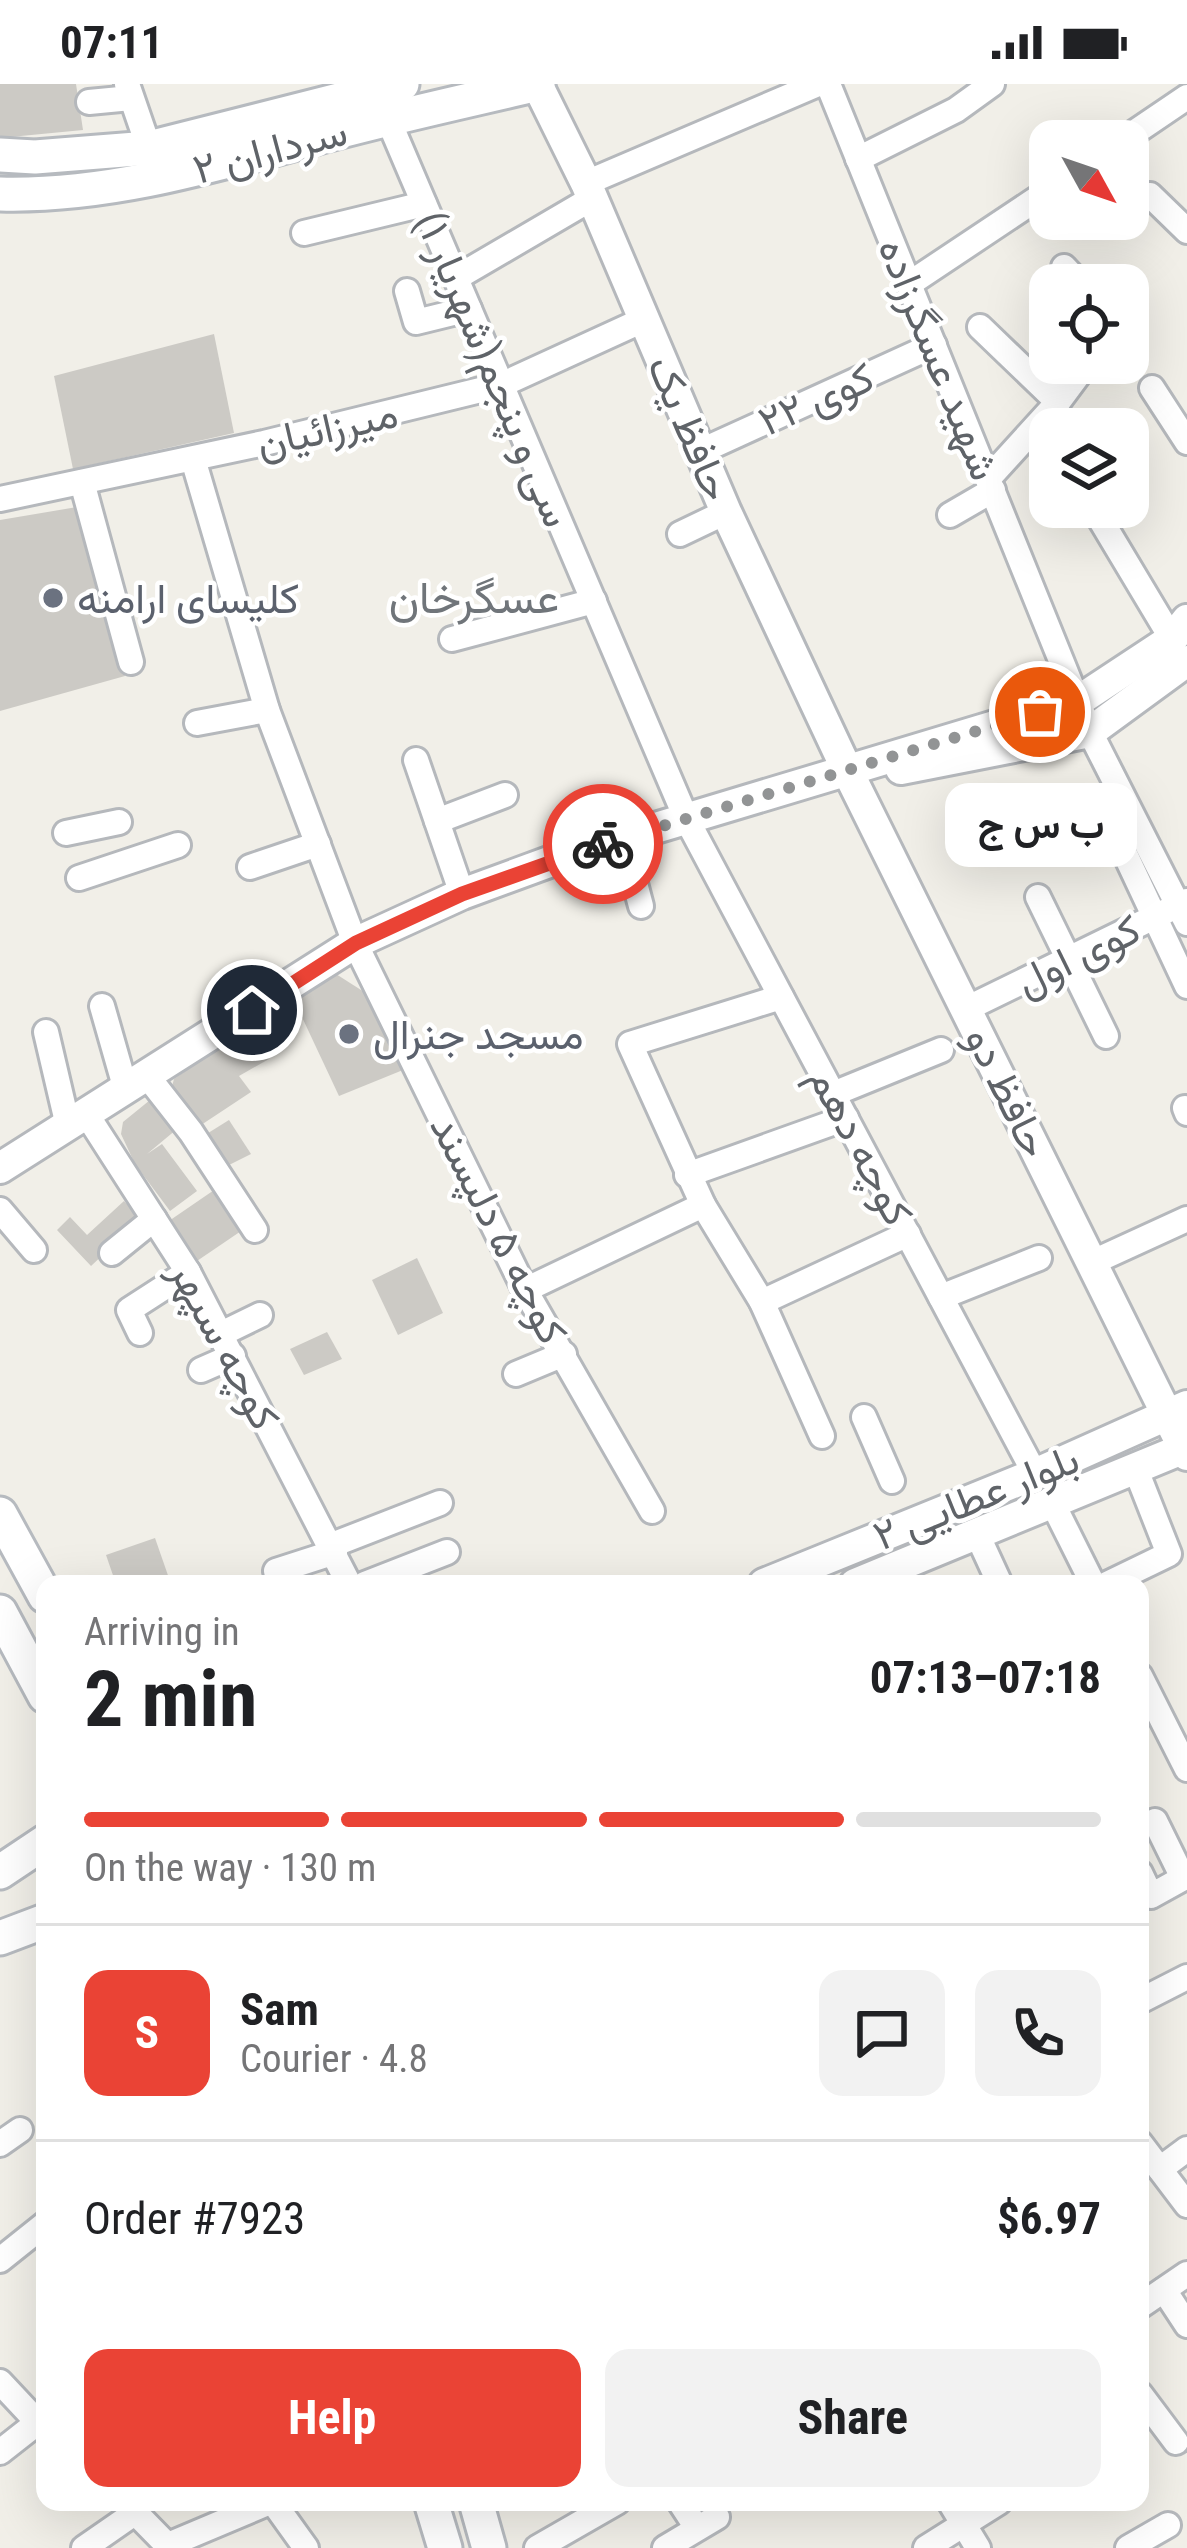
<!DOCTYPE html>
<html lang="en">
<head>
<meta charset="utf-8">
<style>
  :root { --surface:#fff; --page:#f2f2f2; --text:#202124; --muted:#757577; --line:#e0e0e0; --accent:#ea4335 }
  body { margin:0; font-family:"Roboto Condensed",Vazirmatn,sans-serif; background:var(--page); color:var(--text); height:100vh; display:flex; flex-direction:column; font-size:45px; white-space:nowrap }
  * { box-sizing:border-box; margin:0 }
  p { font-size:39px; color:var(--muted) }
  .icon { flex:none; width:66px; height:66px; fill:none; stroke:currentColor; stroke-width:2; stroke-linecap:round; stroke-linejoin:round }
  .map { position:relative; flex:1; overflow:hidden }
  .drawer { position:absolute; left:36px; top:1491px; width:1113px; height:936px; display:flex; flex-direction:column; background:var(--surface); border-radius:24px; box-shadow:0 12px 48px #0002 }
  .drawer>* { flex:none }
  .needle { width:78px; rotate:130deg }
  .tools { position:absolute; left:1029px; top:36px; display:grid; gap:24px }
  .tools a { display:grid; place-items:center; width:120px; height:120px; border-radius:24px; background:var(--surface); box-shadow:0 12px 48px #0002; font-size:60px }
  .pin { position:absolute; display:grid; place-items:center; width:102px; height:102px; color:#fff; margin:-51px; border:6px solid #fff; border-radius:50%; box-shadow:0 3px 12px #0007 }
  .courier { position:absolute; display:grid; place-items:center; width:120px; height:120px; margin:-60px; border:9px solid #ea4335; border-radius:50%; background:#fff; color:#222; box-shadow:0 3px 15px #0007 }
  .bubble { position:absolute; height:84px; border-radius:24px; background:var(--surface); box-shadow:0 12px 48px #0002; font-size:39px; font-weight:700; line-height:84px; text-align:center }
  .headline em { font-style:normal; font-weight:700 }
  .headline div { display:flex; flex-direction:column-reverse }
  .headline { display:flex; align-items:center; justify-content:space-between; height:204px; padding:0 48px }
  h1 { font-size:78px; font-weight:700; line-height:90px }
  .bar { display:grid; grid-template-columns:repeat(4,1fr); gap:18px 12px; align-content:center; height:144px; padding:0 48px }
  .bar i { height:15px; border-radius:9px; background:var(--line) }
  .bar .current { background:var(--accent) }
  .bar p { grid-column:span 4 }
  .line { display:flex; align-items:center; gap:30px; padding:0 48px; border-top:3px solid var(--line) }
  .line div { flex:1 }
  .round { display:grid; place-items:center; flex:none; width:126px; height:126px; border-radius:24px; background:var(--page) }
  .action { display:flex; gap:24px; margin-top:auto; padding:24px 48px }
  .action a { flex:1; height:138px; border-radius:24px; background:var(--accent); color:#fff; font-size:48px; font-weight:700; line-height:138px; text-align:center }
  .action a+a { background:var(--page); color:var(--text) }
  .status { display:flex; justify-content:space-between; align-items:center; height:84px; padding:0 60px; background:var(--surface); direction:ltr }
  .status svg { height:33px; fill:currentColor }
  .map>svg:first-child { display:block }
  .building { fill:#cccac5 }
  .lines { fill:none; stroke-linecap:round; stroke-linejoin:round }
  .minor-casing { stroke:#b5b8bc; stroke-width:30 }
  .tertiary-casing { stroke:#b5b8bc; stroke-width:36 }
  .secondary-casing { stroke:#b6babf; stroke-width:39 }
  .minor { stroke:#fff; stroke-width:24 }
  .tertiary { stroke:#fff; stroke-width:30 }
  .secondary { stroke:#fff; stroke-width:33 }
  .done { stroke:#929495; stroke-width:12; stroke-dasharray:0 21.6 }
  .route { stroke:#ea4335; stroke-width:15 }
  .worship-dot { fill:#6b7280; stroke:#fff; stroke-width:4.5 }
  .labels { text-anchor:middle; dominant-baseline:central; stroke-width:9; stroke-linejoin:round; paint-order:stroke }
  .street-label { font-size:42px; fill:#5f6368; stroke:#fff }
  .worship-label { font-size:42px; fill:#5b616d; stroke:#fff; text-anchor:start }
  .neighbourhood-label { font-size:45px; fill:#70757a; stroke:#fff }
</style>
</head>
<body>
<div class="status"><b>07:11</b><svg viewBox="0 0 49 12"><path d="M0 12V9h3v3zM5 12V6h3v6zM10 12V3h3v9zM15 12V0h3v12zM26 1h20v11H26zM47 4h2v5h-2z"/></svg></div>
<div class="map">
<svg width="1187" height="2464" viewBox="0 0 1187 2464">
  <rect width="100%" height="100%" fill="#f1efe8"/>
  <g class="building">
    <path d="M 0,0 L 76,0 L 83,46 L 0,54 Z"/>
    <path d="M 214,250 L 234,349 L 73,385 L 54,292 Z"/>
    <path d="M 83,422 L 125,592 L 0,627 L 0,436 Z"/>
    <path d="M 336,890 L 372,913 L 403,986 L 339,1012 L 293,914 Z"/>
    <path d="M 248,943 L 269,975 L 239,992 L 251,1008 L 192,1047 L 171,1006 L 174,995 Z"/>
    <path d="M 155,1012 L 177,1045 L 147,1070 L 162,1060 L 197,1107 L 170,1127 L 135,1080 L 121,1050 L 123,1038 Z"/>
    <path d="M 229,1036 L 251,1070 L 217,1087 L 197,1056 Z"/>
    <path d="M 220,1102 L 247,1143 L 194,1179 L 166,1139 Z"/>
    <path d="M 124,1117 L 141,1135 L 91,1182 L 57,1146 L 70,1133 L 87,1151 Z"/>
    <path d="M 417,1174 L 443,1229 L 398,1251 L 372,1196 Z"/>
    <path d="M 327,1248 L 342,1275 L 304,1291 L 290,1265 Z"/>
    <path d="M 155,1454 L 171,1500 L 116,1500 L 106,1471 Z"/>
  </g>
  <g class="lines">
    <g class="minor-casing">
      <g id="minor">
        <path d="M 127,0 L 149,64"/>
        <path d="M 828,0 L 1090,648 L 1187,839"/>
        <path d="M 89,18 L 131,14"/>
        <path d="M 380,25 L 388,35 L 686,734 L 1035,1390"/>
        <path d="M 1122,57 L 1187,13"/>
        <path d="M 858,75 L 956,26 L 992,0"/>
        <path d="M 586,99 L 818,0"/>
        <path d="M 1150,111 L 1187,147"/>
        <path d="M 304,149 L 424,120"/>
        <path d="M 1064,183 L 1081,201"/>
        <path d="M 456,194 L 591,115"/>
        <path d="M 909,200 L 1050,106"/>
        <path d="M 407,207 L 416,238 L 469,225"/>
        <path d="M 980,243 L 1058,318"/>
        <path d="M 1152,304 L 1187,358"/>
        <path d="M 699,368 L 934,261"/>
        <path d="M 193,375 L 267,626 L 355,859 L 525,1206 L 652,1427"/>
        <path d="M 988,395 L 1058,318 L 1087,279"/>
        <path d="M 82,398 L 131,578"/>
        <path d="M 0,415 L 264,359 L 501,301 L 643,236"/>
        <path d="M 1093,423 L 1172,555"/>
        <path d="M 950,431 L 993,406"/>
        <path d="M 680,450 L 726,428"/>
        <path d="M 452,555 L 594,517"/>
        <path d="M 197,639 L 267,626"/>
        <path d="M 416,676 L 462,810"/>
        <path d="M 437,737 L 505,711"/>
        <path d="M 66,749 L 119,738"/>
        <path d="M 623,754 L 641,822"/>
        <path d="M 1126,772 L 1187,902"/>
        <path d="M 250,783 L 318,760"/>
        <path d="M 79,794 L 178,761"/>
        <path d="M 1038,813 L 1106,952"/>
        <path d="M 102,922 L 126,1006"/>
        <path d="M 968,924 L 1187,817"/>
        <path d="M 46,948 L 68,1042"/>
        <path d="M 148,993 L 191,1048 L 255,1146"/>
        <path d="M 833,1010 L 941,966"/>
        <path d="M 1185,1024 L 1187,1029"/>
        <path d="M 87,1031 L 188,1188 L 349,1500"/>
        <path d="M 687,1091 L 846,1034"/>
        <path d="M 703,1121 L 630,960 L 781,913"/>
        <path d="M 0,1126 L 34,1166"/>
        <path d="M 112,1169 L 154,1135"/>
        <path d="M 1091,1179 L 1187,1135"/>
        <path d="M 525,1206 L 703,1121 L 762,1218 L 822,1352"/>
        <path d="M 941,1213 L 1039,1174"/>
        <path d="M 762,1218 L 908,1150"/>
        <path d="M 140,1249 L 129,1226 L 188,1188"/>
        <path d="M 221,1250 L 260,1231"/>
        <path d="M 201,1286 L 233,1272"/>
        <path d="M 516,1290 L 564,1270"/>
        <path d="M 864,1333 L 892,1397"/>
        <path d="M 1053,1420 L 1093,1500"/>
        <path d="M 977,1450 L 1000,1500"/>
        <path d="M 332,1461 L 440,1419"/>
        <path d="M 276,1487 L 335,1468"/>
        <path d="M 365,1500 L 447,1468"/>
        <path d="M 1107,1500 L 1169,1470 L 1136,1386"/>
        <path d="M 1140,1592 L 1187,1685"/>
        <path d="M 1155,1737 L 1183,1794"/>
        <path d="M 1140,1789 L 1151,1812 L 1187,1792"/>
        <path d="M 1140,1917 L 1187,1893"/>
        <path d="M 1140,2059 L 1187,2121"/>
        <path d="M 0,2060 L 20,2046"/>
        <path d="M 1160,2085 L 1187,2065"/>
        <path d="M 0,2176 L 45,2140"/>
        <path d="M 1164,2206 L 1187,2241"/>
        <path d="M 1140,2222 L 1187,2190"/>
        <path d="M 0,2298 L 45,2346"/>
        <path d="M 1140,2310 L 1176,2358"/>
        <path d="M 0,2368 L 37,2339"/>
        <path d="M 125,2418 L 170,2464"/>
        <path d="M 273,2418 L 306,2464"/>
        <path d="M 680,2418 L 697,2444"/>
        <path d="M 950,2418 L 978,2464"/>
        <path d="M 168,2461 L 270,2418"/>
        <path d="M 84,2464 L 136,2428"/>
        <path d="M 537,2464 L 617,2418"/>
        <path d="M 665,2464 L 717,2433"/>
        <path d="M 926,2464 L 999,2418"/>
        <path d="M 1128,2464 L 1168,2441"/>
      </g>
    </g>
    <g class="tertiary-casing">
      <g id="tertiary">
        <path d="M 537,0 L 586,99 L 726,428 L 847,686 L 1187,1371"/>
        <path d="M 901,685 L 1090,648 L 1187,577"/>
        <path d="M 0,1084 L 355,859 L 462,810 L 579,767 L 1078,617 L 1172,555 L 1187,536"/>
        <path d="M 764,1500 L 1035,1390 L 1187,1322"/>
        <path d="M 855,1500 L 1187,1363"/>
      </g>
    </g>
    <g class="secondary-casing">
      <g id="secondary">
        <path d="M 0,71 L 35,73 L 149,64 L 402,0"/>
        <path d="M 0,110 C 114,113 224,78 333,49 C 401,31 470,16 538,0"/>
        <path d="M 0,1430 L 45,1512"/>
        <path d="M 0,1528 L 45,1612"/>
        <path d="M 0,1788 L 45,1758"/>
        <path d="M 0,1854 L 45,1837"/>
        <path d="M 431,2418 L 445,2464"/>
        <path d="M 476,2418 L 489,2464"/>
      </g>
    </g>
    <use href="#minor" class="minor"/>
    <use href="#tertiary" class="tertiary"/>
    <use href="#secondary" class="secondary"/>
  </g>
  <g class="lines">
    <path class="done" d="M 603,760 L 1040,628"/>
    <path class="route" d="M 252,926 L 356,859 L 462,810 L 603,760"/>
  </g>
  <g class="worship-dot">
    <circle cx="53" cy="514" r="12"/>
    <circle cx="349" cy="950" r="12"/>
  </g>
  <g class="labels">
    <g class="street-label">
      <text transform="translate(270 66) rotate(-15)">سرداران ۲</text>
      <text transform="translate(939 275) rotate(68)">شهید عسگرزاده</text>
      <text transform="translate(494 285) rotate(67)">سی و پنجم(شهریار ۱)</text>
      <text transform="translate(816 315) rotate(-24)">کوی ۲۲</text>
      <text transform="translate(327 344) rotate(-13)">میرزائیان</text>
      <text transform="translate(690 344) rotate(67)">حافظ یک</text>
      <text transform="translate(1078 871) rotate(-26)">کوی اول</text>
      <text transform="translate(1008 1008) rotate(64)">حافظ دو</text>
      <text transform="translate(861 1062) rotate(62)">کوچه دهم</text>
      <text transform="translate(499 1145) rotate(63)">کوچه ۵ دلپسند</text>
      <text transform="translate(225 1261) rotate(62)">کوچه سپهر</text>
      <text transform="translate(976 1413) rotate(-22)">بلوار عطایی ۲</text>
    </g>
    <g class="worship-label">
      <text x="77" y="514">کلیسای ارامنه</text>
      <text x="373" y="950">مسجد جنرال</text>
    </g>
    <g class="neighbourhood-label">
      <text x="474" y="513">عسگرخان</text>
    </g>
  </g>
</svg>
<div class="tools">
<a><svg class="needle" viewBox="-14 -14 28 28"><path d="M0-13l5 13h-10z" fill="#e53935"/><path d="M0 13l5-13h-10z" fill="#757577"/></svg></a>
<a><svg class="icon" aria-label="locate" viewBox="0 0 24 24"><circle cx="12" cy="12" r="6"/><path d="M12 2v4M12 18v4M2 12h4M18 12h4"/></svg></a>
<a><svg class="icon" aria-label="layers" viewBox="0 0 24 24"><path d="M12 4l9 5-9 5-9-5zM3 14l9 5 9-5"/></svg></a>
</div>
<div class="pin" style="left:1040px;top:628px;background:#ea580c"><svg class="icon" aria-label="bag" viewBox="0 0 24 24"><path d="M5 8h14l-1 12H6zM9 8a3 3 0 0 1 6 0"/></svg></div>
<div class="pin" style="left:252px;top:926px;background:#1f2937"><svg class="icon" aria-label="home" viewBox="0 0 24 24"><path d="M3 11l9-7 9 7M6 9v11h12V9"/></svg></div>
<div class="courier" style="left:603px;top:760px"><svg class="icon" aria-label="bike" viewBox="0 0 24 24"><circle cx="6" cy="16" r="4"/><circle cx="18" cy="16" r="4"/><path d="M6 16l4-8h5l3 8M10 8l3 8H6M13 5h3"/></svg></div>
<div class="bubble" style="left:945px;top:699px;width:192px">ب س ج</div>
<section class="drawer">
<div class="headline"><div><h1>2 min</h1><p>Arriving in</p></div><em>07:13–07:18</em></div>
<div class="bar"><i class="current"></i><i class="current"></i><i class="current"></i><i></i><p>On the way · 130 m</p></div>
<div class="line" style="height:216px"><b class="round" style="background:var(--accent);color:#fff">S</b><div><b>Sam</b><p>Courier · 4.8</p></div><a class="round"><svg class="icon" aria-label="chat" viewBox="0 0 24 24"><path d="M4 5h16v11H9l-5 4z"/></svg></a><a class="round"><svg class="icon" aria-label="phone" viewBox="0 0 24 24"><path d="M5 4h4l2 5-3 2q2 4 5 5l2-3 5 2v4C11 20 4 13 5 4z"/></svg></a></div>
<div class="line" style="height:156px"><div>Order #7923</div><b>$6.97</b></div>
<div class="action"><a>Help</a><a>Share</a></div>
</section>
</div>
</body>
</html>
